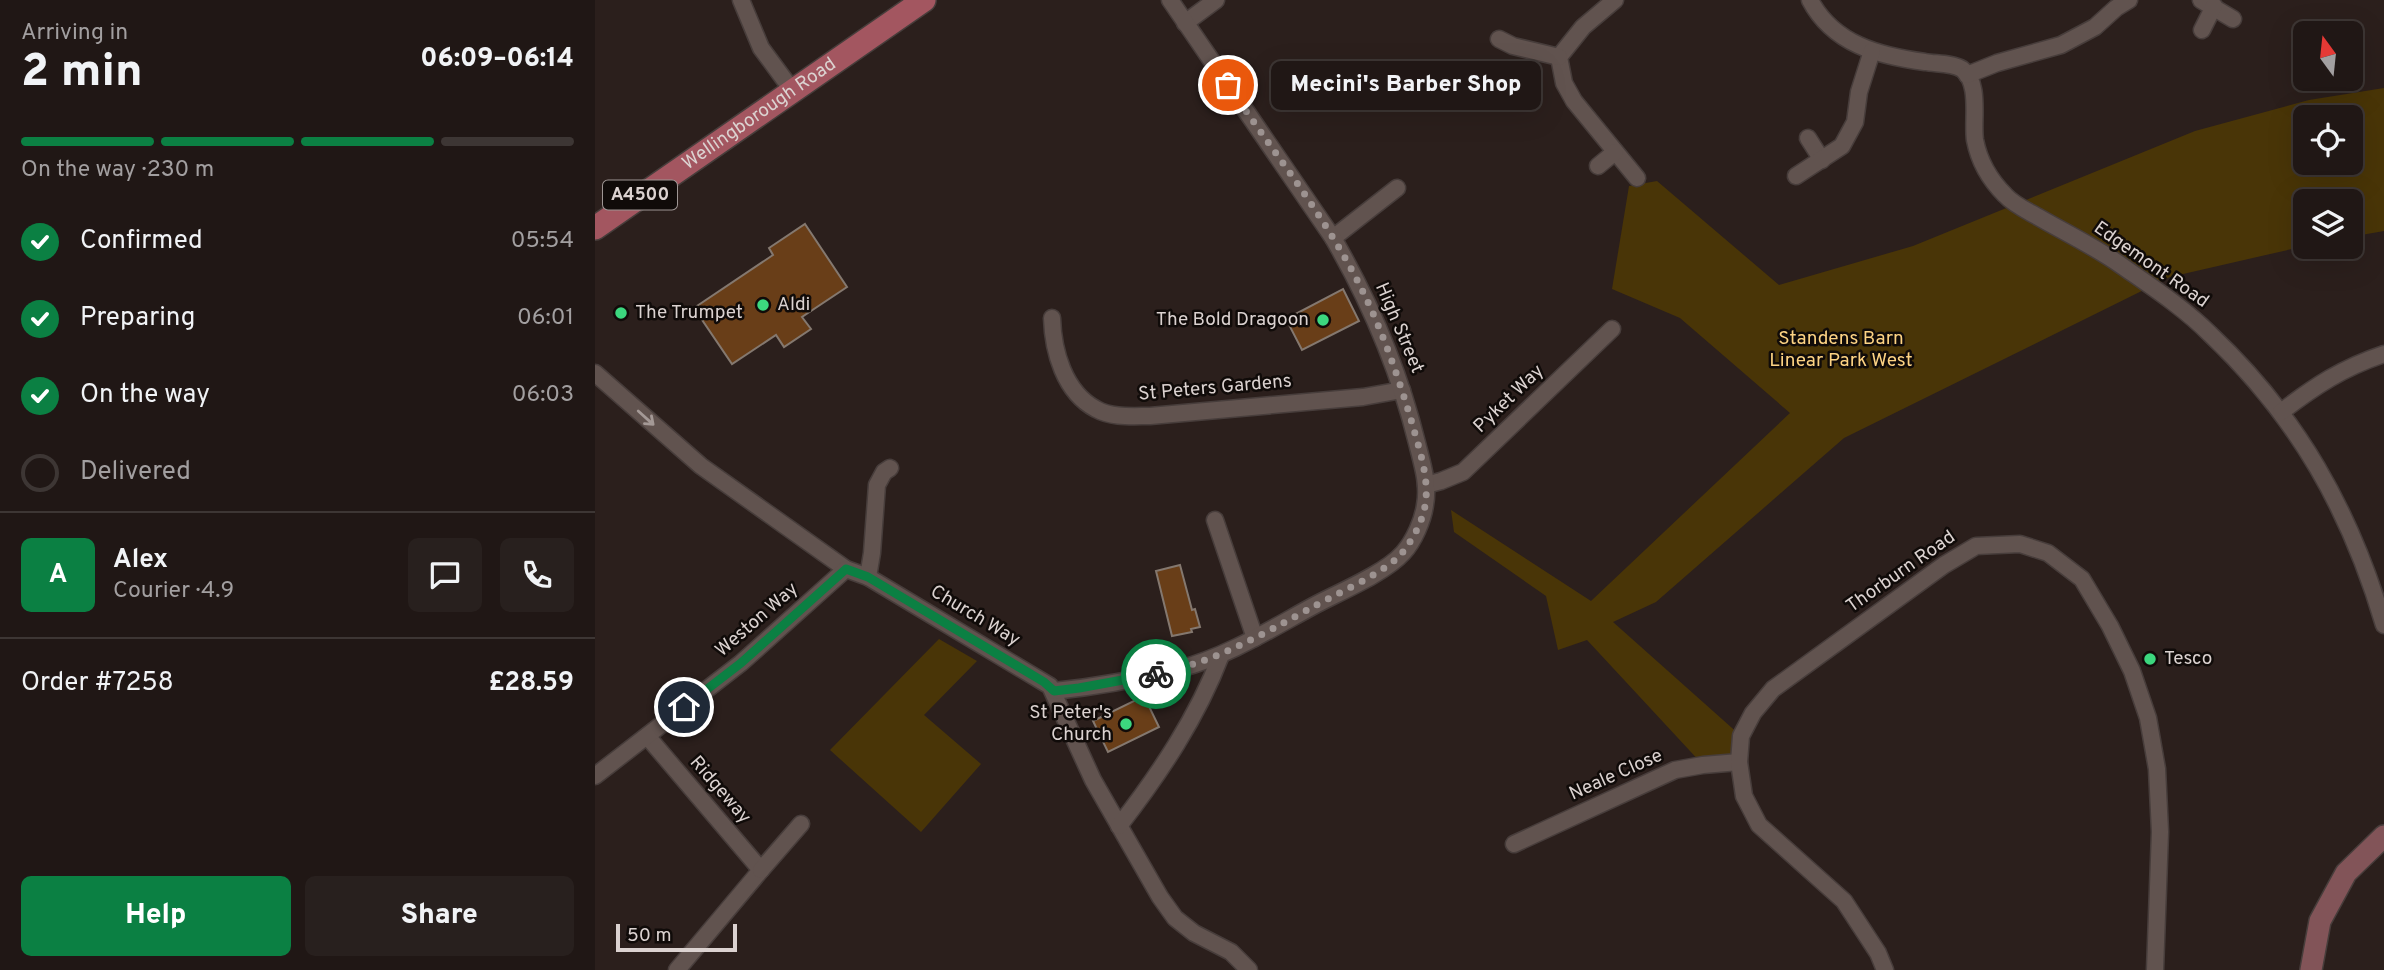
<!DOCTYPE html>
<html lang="en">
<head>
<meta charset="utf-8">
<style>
  :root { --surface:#201715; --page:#28201e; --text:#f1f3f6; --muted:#a29fa0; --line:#3d3634; --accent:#0b8043 }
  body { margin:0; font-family:Overpass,sans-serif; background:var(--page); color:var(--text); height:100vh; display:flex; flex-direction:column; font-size:26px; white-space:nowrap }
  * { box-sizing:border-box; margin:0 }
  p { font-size:23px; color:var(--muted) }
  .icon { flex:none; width:38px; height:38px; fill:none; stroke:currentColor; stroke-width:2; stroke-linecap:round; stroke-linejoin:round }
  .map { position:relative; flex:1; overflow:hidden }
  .details { display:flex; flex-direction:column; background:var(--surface); width:595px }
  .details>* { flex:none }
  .needle { width:46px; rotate:345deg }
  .tools { position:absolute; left:1698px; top:21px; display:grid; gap:14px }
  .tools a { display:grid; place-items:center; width:70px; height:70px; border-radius:10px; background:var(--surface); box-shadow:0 7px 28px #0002,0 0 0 2px var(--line); font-size:35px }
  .scale { position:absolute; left:21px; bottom:18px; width:121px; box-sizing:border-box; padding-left:7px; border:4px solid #dbd2d0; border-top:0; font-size:19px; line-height:24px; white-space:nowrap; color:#dbd2d0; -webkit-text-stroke:5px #100b09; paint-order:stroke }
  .pin { position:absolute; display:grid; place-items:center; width:60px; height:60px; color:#fff; margin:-30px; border:4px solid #fff; border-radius:50%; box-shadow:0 2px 7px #0007 }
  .courier { position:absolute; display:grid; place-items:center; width:70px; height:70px; margin:-35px; border:5px solid #0b8043; border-radius:50%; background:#fff; color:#222; box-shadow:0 2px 9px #0007 }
  .bubble { position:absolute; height:49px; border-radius:10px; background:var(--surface); box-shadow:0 7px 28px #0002,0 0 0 2px var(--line); font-size:23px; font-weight:800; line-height:49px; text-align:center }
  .headline em { font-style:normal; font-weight:800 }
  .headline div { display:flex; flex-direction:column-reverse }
  .headline { display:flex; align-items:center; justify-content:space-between; height:119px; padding:0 21px }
  h1 { font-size:46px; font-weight:800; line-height:52px }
  .bar { display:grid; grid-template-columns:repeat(4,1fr); gap:10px 7px; align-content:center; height:84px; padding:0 21px }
  .bar i { height:9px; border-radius:5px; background:var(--line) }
  .bar .selected { background:var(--accent) }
  .bar p { grid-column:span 4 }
  .line { display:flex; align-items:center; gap:18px; padding:0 21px; border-top:2px solid var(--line) }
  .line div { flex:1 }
  .round { display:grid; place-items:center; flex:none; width:74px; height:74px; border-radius:10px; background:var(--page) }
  ol { padding:0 21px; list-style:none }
  li { display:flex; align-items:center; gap:21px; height:77px }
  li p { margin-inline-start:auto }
  li .icon { padding:7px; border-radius:50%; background:var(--accent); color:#fff; stroke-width:4 }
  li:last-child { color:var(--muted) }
  li i { width:38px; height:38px; border:4px solid var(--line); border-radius:50% }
  .button { display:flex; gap:14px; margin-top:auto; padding:14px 21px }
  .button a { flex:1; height:80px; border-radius:10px; background:var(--accent); color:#fff; font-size:28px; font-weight:800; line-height:80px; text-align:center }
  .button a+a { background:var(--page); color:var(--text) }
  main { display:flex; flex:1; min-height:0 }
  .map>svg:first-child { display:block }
  .green { fill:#493507; fill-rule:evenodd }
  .building { fill:#693e18; stroke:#84786f; stroke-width:2 }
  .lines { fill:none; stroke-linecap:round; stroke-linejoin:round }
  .street-casing { stroke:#473d3b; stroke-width:19 }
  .secondary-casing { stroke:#473d3b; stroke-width:24 }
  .primary-casing { stroke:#473d3b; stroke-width:26 }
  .street { stroke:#61534f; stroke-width:16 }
  .secondary { stroke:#825458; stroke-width:21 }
  .primary { stroke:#a35660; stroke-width:23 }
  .oneway { stroke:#a49996 }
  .done { stroke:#9d9391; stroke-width:7; stroke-dasharray:0 12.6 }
  .route { stroke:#0b8043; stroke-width:9 }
  .poi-dot { fill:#3cd77e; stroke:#100b09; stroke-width:2.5 }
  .labels { text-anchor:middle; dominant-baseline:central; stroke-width:5; stroke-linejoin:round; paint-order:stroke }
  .shield { fill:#100b09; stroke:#9e9694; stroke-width:2 }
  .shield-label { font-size:18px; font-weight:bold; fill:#dbd2d0 }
  .street-label { font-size:19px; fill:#dbd2d0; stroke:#100b09 }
  .poi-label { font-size:19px; fill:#dbd2d0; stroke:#100b09; text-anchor:start }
  .park-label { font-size:19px; fill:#fdd383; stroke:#100b09 }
</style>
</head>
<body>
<main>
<section class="details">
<div class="headline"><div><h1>2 min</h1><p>Arriving in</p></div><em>06:09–06:14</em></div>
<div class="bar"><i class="selected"></i><i class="selected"></i><i class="selected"></i><i></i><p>On the way · 230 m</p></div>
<ol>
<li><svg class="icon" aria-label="check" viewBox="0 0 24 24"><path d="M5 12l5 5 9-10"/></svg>Confirmed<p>05:54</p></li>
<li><svg class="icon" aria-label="check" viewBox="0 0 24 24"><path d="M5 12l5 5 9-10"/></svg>Preparing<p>06:01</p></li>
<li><svg class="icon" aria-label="check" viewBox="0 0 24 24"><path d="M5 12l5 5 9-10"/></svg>On the way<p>06:03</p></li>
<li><i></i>Delivered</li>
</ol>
<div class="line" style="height:126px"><b class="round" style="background:var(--accent);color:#fff">A</b><div><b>Alex</b><p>Courier · 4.9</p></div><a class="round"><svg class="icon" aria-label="chat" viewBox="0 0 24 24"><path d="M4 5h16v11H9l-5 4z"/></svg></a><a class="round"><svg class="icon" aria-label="phone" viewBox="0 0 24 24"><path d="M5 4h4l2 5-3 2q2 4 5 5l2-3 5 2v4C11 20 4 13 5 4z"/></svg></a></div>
<div class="line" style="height:91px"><div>Order #7258</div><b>£28.59</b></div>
<div class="button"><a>Help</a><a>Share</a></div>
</section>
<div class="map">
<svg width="1789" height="970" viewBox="0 0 1789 970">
  <rect width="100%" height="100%" fill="#2b1f1c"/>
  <g class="green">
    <path d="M 1789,88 L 1789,231 L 1755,237 L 1755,201 L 1710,201 L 1710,246 L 1575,277 L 1249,438 L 1061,602 L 1018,622 L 1146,736 L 1144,762 L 1108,765 L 992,640 L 963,650 L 951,596 L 859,532 L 856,510 L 996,601 L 1195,413 L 1085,318 L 1017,289 L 1034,186 L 1062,181 L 1184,285 L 1318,246 L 1600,131 L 1714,100 ZM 1710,117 L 1755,117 L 1755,163 L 1710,163 Z"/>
    <path d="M 344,639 L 382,661 L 329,715 L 386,764 L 326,832 L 235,750 Z"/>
  </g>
  <g class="building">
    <path d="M 210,224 L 252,287 L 207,317 L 216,329 L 189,347 L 181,335 L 137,364 L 99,308 L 178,255 L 174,248 Z"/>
    <path d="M 748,289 L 764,321 L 707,350 L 691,319 Z"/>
    <path d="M 585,565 L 597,610 L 600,609 L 605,627 L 596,629 L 597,632 L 577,636 L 561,571 Z"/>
    <path d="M 549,696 L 564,727 L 513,752 L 498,721 Z"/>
  </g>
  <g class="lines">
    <g class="street-casing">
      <g id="street">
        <path d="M 146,0 L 166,48 L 197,90"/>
        <path d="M 1020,0 L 988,27 L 964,57 L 969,83 L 979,101 L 1042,178"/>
        <path d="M 1215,0 C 1238,44 1284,56 1330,62 C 1341,64 1357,63 1367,69 C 1386,83 1377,120 1380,140 C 1384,161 1395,180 1410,195 C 1419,205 1433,211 1445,218 C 1473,234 1502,248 1527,266 C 1557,287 1589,308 1615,334 C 1703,417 1755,510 1789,625"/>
        <path d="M 1606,0 L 1638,19"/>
        <path d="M 590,23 L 621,0"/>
        <path d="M 1607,30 L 1619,6"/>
        <path d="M 904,39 L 918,46 L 964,57"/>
        <path d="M 1372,75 L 1402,63 L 1466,45 L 1500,27 L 1521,8 L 1534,0"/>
        <path d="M 1213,138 L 1227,160"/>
        <path d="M 1003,166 L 1020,152"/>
        <path d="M 1201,176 L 1247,146 L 1260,122 L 1264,92 L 1277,51"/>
        <path d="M 738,238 L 802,188"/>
        <path d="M 457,318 C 458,351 469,392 501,409 C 517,418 537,416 555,416 L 768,397 L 807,390"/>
        <path d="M 0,373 L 106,466 L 251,569 L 273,577 L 455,686 L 498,780 L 565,897 L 580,918 L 599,933 L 636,952 L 654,970"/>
        <path d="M 1686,412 C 1720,386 1747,368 1789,354"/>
        <path d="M 831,485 L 846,481 L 868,472 L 1017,329"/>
        <path d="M 620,520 L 660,638"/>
        <path d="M 273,577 L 277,553 L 282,485 L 289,472 L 295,468"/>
        <path d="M 459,691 C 500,687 543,679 584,669 C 634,656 677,628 722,604 C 747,591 790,573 808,553 C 819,541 828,520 830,505 C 834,484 827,463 822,443 C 804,370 775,302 738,238 L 575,0"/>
        <path d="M 52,736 L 166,870 L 82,970"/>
        <path d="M 0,776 L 146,663 L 251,569"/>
        <path d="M 524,826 C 565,773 602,718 626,655"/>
        <path d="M 919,844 L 1080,770 L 1108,765 L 1144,762"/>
        <path d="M 166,870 L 206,824"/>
        <path d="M 1290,970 L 1283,953 L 1249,901 L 1164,825 L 1149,796 L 1144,762 L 1146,736 L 1158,713 L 1178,689 L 1349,565 L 1381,546 L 1425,544 L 1453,553 L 1487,579 L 1515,626 L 1537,671 L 1553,718 L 1562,769 L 1565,832 L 1560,970"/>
      </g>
    </g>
    <g class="secondary-casing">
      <path id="secondary" d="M 1716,970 L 1725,921 L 1751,873 L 1789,836"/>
    </g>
    <g class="primary-casing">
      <g id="primary">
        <path id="s1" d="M 0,228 L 329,0"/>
      </g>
    </g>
    <use href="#street" class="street"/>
    <use href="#secondary" class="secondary"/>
    <use href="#primary" class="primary"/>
  </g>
  <defs><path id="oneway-shaft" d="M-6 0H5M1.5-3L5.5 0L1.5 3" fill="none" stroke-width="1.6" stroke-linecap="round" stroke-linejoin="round" transform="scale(1.75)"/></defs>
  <use class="oneway" href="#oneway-shaft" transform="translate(51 418) rotate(42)"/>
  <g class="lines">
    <path class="done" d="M 561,674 C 620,662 664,636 716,608 C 740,594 796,571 810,549 C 819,537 827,522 830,506 C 835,480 824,448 817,423 C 801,369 782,315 754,265 C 719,202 673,144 633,85"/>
    <path class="route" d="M 89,707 L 146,663 L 251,569 L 273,577 L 449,682 L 459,691 L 484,688 L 561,674"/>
  </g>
  <g class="poi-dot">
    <circle cx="168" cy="305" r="7"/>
    <circle cx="26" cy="313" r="7"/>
    <circle cx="728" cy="320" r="7"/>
    <circle cx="1555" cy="659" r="7"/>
    <circle cx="531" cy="724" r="7"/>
  </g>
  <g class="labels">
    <rect class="shield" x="8" y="180.5" width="74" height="29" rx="5"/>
    <g class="shield-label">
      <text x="45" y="195">A4500</text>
    </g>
    <g class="street-label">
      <text stroke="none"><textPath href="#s1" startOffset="200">Wellingborough Road</textPath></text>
      <text transform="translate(1556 265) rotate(35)">Edgemont Road</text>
      <text transform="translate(804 328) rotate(67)">High Street</text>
      <text transform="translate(620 388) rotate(-5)">St Peters Gardens</text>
      <text transform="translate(914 399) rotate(-44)">Pyket Way</text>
      <text transform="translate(1306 572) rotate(-35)">Thorburn Road</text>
      <text transform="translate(380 616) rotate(31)">Church Way</text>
      <text transform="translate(162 620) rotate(-41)">Weston Way</text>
      <text transform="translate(1021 775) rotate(-24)">Neale Close</text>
      <text transform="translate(125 790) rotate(49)">Ridgeway</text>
    </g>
    <g class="poi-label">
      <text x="182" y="305">Aldi</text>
      <text x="40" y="313">The Trumpet</text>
      <text x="714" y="320" text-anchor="end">The Bold Dragoon</text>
      <text x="1569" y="659">Tesco</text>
      <text x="517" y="713" text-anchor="end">St Peter's<tspan x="517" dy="22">Church</tspan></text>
    </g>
    <g class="park-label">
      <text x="1246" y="339">Standens Barn<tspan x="1246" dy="22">Linear Park West</tspan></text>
    </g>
  </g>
</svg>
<div class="tools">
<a><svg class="needle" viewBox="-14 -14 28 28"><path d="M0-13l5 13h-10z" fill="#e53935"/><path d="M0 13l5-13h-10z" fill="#a29fa0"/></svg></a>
<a><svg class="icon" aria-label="locate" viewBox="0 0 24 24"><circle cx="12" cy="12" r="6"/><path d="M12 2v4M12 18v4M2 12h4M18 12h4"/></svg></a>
<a><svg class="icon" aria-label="layers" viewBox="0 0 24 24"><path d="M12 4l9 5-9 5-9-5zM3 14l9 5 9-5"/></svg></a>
</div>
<div class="scale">50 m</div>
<div class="pin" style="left:633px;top:85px;background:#ea580c"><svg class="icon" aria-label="bag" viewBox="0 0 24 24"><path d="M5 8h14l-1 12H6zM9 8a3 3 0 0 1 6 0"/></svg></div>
<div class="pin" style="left:89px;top:707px;background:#1f2937"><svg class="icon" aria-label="home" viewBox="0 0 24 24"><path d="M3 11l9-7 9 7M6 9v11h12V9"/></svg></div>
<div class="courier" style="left:561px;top:674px"><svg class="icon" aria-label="bike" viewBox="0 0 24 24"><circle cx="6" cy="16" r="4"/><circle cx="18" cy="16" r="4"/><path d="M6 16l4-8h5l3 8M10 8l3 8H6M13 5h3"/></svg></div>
<div class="bubble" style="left:676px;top:61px;width:270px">Mecini's Barber Shop</div>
</div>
</main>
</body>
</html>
